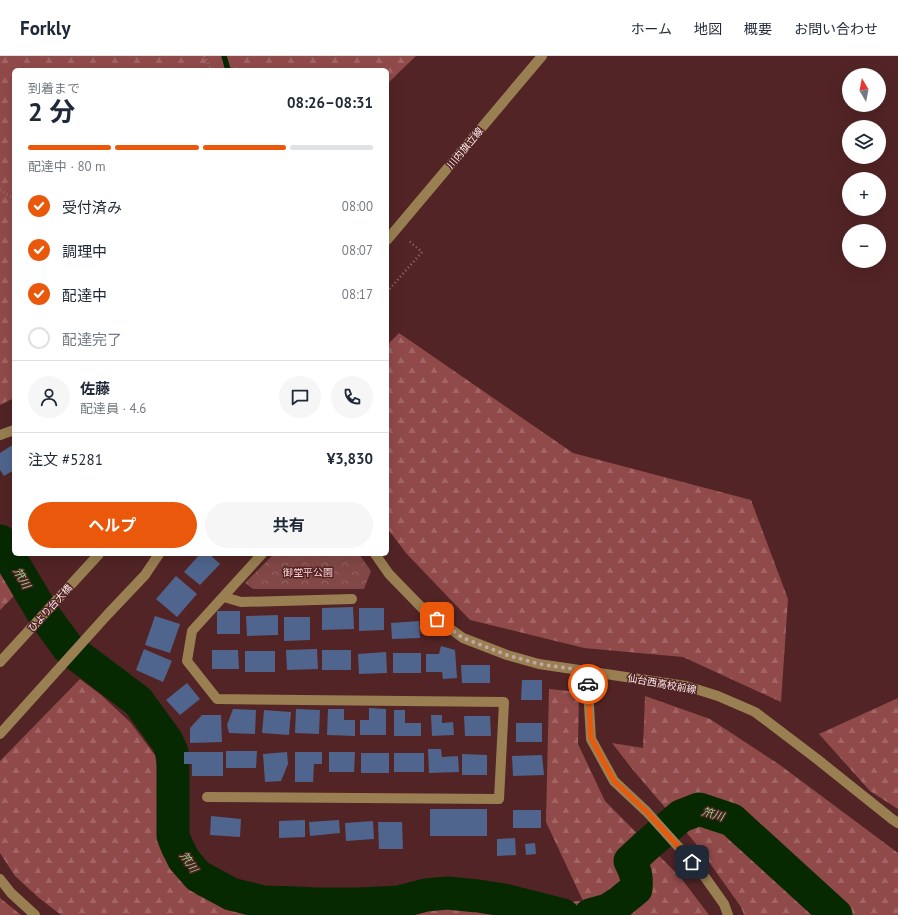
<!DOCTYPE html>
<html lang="ja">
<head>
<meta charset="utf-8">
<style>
  :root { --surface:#fff; --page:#f6f6f7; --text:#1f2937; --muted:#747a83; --line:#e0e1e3; --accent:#ea580c }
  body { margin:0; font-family:"PT Sans","Noto Sans JP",sans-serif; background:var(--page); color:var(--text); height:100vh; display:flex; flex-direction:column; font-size:15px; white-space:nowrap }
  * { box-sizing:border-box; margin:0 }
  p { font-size:13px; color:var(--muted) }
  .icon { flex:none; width:22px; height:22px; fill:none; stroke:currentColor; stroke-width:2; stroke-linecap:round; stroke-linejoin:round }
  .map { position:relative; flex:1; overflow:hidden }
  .panel { position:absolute; left:12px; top:12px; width:377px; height:488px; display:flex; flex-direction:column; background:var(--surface); border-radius:6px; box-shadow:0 4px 16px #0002 }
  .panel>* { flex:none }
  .needle { width:26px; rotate:350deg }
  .buttons { position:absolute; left:842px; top:12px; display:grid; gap:8px }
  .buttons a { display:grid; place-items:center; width:44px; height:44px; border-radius:50%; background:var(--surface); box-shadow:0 4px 16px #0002; font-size:20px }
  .pin { position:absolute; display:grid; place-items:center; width:34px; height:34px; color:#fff; margin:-17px; border-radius:8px; box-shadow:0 2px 6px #0006 }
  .courier { position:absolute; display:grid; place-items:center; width:40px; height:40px; margin:-20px; border:3px solid #ea580c; border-radius:50%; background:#fff; color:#222; box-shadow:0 1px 5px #0007 }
  .overview em { font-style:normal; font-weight:700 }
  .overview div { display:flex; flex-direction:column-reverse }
  .overview { display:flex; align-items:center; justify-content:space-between; height:68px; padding:0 16px }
  h1 { font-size:26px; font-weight:700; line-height:30px }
  .bar { display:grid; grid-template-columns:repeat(4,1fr); gap:6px 4px; align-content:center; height:48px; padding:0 16px }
  .bar i { height:5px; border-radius:3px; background:var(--line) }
  .bar .on { background:var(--accent) }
  .bar p { grid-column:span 4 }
  .line { display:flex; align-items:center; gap:10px; padding:0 16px; border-top:1px solid var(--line) }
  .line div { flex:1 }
  .round { display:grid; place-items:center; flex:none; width:42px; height:42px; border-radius:21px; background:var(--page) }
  ol { padding:0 16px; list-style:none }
  li { display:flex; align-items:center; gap:12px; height:44px }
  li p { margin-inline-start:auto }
  li .icon { padding:4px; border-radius:50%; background:var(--accent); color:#fff; stroke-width:4 }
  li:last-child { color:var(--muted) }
  li i { width:22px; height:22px; border:2px solid var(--line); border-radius:50% }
  .cta { display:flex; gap:8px; margin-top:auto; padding:8px 16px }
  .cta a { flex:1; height:46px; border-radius:24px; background:var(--accent); color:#fff; font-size:16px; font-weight:700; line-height:46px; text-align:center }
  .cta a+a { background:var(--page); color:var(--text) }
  header { display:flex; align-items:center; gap:24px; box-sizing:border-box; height:56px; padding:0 20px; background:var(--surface); border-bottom:1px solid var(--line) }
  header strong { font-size:19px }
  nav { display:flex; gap:22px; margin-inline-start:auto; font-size:14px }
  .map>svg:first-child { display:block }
  .forest { fill:url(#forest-firs) }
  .park { fill:url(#park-crowns) }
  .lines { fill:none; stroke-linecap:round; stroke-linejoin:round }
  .stream { stroke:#062902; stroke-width:5.5 }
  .river { stroke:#062902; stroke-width:33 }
  .building { fill:#4f658d }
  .path { stroke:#947070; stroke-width:2.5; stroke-dasharray:1 3; stroke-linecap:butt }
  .minor { stroke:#997f52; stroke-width:10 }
  .done { stroke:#c2a6a6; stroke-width:4; stroke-dasharray:0 7.2 }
  .route { stroke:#ea580c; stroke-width:5 }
  .labels { text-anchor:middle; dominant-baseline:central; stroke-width:3; stroke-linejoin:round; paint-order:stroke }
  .street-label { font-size:10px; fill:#ffeceb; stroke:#522425 }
  .park-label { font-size:10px; fill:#ffd3d1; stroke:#522425 }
  .water-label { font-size:11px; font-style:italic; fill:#93d789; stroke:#522425 }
</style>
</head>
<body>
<header>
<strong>Forkly</strong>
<nav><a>ホーム</a><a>地図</a><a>概要</a><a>お問い合わせ</a></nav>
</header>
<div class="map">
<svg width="898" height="859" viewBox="0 0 898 859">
  <defs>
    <pattern id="forest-firs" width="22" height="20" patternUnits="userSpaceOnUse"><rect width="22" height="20" fill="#914a4a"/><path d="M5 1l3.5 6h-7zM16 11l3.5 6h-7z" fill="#a26464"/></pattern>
    <pattern id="park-crowns" width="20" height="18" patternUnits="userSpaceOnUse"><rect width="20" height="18" fill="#824847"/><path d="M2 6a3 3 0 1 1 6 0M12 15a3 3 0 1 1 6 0" fill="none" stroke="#956362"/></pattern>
  </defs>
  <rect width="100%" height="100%" fill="#522425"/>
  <g class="forest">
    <path d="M 0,0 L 416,0 L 387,28 L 387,14 L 14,14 L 14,342 L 0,349 Z"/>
    <path d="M 399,277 L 573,397 L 751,444 L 788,543 L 781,646 L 683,601 L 584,592 L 470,564 L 406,497 L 387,472 L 387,289 Z"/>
    <path d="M 0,504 L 21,533 L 0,554 Z"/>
    <path d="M 80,623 L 101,639 L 130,666 L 155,699 L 165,753 L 169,798 L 197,839 L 260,859 L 61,859 L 39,842 L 15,820 L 0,797 L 0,705 Z"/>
    <path d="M 549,633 L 579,636 L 578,688 L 605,745 L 681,822 L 709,859 L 295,859 L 458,852 L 583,845 L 546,766 Z"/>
    <path d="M 645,640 L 710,663 L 780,709 L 898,797 L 898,859 L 744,859 L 741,851 L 697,789 L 633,714 L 612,687 L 643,692 Z"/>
    <path d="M 898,642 L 898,753 L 870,735 L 819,678 Z"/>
    <path d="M 0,842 L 21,859 L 0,859 Z"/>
  </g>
  <path class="park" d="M 274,498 L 359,498 L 371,515 L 364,533 L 253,533 L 245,527 Z"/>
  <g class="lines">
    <path class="stream" d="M 224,0 L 228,14"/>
    <g class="river">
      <path d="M 0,485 L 44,559 L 69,593 L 138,645 L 167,685 L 172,696 L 173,707 L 173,780 L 177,790 L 184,804 L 198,820 L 231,838 L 263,846 L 298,847 L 314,848 L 360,848 L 399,846 L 426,839 L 447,837 L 478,840 L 504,844 L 563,859"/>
      <path d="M 590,859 L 608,854 L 620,846 L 636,833 C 637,820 636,817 630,805 L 645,791 L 681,760 L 699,753 L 732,764 L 836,859"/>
    </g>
  </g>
  <g class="building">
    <path d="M 14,388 L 14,414 L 4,420 L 0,414 L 0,397 Z"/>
    <path d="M 200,498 L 209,498 L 220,508 L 200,529 L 184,516 Z"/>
    <path d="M 176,520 L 197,538 L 177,561 L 156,543 Z"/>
    <path d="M 353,551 L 354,573 L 322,574 L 322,552 Z"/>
    <path d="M 359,552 L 384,552 L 384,574 L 359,575 Z"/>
    <rect x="217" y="555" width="23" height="23"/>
    <path d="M 278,559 L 278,579 L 247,580 L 246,560 Z"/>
    <path d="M 155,560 L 180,568 L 170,597 L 145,589 Z"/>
    <path d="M 284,561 L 310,561 L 310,584 L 284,585 Z"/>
    <path d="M 419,565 L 420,582 L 392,583 L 391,567 Z"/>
    <path d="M 441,590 L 455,594 L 457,622 L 443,623 L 442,616 L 426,616 L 426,598 L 439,598 Z"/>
    <path d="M 144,593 L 172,605 L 163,626 L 136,614 Z"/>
    <path d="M 317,593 L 318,613 L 287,614 L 286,594 Z"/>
    <path d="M 212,594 L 238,594 L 239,613 L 212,613 Z"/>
    <rect x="322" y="594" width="29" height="20"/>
    <rect x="245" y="595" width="30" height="21"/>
    <path d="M 386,596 L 387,617 L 359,618 L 358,598 Z"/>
    <rect x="393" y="597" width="28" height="20"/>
    <path d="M 461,609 L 490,609 L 490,627 L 462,627 Z"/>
    <path d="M 522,624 L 542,624 L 542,644 L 521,644 Z"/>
    <path d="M 187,627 L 200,643 L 180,659 L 166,644 Z"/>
    <path d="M 369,652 L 386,653 L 386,679 L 360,679 L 360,664 L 369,664 Z"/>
    <path d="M 233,653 L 256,654 L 255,678 L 229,677 L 227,669 Z"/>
    <path d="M 296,653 L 320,654 L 319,678 L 295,677 Z"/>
    <path d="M 328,653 L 344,653 L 344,664 L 355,664 L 355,680 L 327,679 Z"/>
    <path d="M 264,654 L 291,656 L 289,679 L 262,677 Z"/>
    <path d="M 394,654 L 405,654 L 405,667 L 421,667 L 421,680 L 394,680 Z"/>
    <path d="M 202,659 L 221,659 L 222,686 L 190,687 L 190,672 Z"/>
    <path d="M 431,659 L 442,659 L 442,667 L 453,666 L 454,679 L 432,680 Z"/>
    <path d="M 464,660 L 490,660 L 491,680 L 465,680 Z"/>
    <rect x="516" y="667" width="26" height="19"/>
    <path d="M 428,693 L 441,693 L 442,701 L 458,700 L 459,716 L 429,717 Z"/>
    <path d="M 226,695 L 257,695 L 256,712 L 226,712 Z"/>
    <path d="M 184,696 L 223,696 L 223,720 L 192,720 L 192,708 L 184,708 Z"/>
    <path d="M 287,696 L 288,708 L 281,725 L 265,726 L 263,698 Z"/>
    <path d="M 295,696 L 322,696 L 322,708 L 314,708 L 313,726 L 295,726 Z"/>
    <path d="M 329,696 L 355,696 L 354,716 L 329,716 Z"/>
    <rect x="361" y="697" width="28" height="20"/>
    <rect x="394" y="697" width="30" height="19"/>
    <path d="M 462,698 L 487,699 L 487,719 L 462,719 Z"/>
    <path d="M 542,699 L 544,719 L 513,720 L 512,700 Z"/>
    <rect x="430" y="753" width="57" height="27"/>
    <rect x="513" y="754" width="28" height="18"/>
    <path d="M 211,760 L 241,763 L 240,781 L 210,779 Z"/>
    <path d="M 305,764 L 305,781 L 279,782 L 279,765 Z"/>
    <path d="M 339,764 L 340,777 L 310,780 L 309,766 Z"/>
    <path d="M 373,765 L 374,783 L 346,785 L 345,767 Z"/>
    <path d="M 378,766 L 402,766 L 403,793 L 379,793 Z"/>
    <path d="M 515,782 L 516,799 L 497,800 L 497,783 Z"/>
    <path d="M 535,787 L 536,798 L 526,799 L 525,788 Z"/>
  </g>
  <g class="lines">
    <g class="path">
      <path d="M 204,0 L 212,14"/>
      <path d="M 0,134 L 14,143"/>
      <path d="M 387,236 L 422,196 L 409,185"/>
    </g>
    <g class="minor">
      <path d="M 387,184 L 542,0"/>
      <path d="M 0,379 L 14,374"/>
      <path d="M 375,498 L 389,518 L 424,554 L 463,582 L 507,599 L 539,608 L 686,630 L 718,640 L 755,656 L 817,703 L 892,763 L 898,767"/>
      <path d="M 224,541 L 241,546 L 352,543"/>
      <path d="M 0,606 L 99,498"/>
      <path d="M 587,615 L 591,683 L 614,725 L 647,756 L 702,817 L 724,848 L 728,859"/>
      <path d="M 0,678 L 108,558 L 145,519 L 159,498"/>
      <path d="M 207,741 L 499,743 L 504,646 L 217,643 L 187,605 L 192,575 L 262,498"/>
      <path d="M 0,823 L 11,837 L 35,859"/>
    </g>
  </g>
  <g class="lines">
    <path class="done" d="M 437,563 L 463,582 L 507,599 L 539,608 L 587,615 L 588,628"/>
    <path class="route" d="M 588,628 L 591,682 L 614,725 L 647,756 L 692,806"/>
  </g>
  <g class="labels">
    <g class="street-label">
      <text transform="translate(465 92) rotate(-50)">川内旗立線</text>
      <text transform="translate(50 552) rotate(-48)">ひより台大橋</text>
      <text transform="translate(662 628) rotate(10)">仙台西高校前線</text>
    </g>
    <g class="park-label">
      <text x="308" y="516">御堂平公園</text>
    </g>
    <g class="water-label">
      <text transform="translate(22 522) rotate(59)">笊川</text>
      <text transform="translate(713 758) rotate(16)">笊川</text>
      <text transform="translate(189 806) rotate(55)">笊川</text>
    </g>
  </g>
</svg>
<div class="buttons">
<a><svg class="needle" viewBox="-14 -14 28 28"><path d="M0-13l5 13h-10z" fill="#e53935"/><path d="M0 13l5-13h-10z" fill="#747a83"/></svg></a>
<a><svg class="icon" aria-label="layers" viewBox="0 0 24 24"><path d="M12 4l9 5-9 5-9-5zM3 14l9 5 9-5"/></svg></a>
<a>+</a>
<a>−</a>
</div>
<div class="pin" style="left:437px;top:563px;background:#ea580c"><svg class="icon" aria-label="bag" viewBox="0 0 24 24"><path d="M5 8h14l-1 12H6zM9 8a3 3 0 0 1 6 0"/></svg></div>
<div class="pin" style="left:692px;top:806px;background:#1f2937"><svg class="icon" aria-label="home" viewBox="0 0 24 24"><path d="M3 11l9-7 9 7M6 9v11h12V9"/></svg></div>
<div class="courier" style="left:588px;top:628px"><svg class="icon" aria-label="car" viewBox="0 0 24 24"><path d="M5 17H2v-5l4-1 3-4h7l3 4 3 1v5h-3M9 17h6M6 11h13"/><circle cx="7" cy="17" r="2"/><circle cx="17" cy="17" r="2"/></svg></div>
<section class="panel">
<div class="overview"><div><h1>2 分</h1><p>到着まで</p></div><em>08:26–08:31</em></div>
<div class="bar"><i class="on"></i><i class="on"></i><i class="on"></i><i></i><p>配達中 · 80 m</p></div>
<ol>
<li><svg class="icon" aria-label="check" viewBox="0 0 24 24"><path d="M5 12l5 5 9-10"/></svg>受付済み<p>08:00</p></li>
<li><svg class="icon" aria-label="check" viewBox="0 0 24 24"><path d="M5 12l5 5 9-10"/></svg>調理中<p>08:07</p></li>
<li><svg class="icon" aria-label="check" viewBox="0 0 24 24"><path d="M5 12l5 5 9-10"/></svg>配達中<p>08:17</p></li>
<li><i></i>配達完了</li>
</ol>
<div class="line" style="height:72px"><a class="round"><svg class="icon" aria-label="person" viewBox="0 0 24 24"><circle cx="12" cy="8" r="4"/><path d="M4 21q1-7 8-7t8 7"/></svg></a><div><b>佐藤</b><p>配達員 · 4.6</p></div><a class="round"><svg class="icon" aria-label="chat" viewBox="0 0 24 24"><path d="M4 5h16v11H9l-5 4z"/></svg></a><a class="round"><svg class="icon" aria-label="phone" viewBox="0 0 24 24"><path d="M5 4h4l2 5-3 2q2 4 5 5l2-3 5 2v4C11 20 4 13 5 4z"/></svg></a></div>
<div class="line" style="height:52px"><div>注文 #5281</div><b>¥3,830</b></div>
<div class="cta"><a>ヘルプ</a><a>共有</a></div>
</section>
</div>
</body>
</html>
